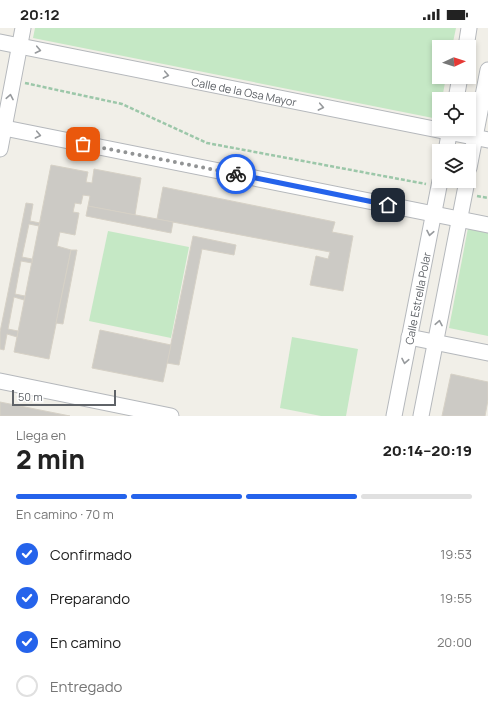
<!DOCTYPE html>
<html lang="es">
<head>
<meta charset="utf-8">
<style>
  :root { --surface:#fff; --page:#f2f2f2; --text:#222; --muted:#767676; --line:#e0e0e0; --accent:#2563eb }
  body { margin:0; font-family:Manrope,sans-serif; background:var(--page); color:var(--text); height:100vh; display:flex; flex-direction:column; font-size:15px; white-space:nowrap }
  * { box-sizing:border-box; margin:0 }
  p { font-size:13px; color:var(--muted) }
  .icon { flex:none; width:22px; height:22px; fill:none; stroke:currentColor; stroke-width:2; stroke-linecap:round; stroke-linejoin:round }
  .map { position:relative; height:388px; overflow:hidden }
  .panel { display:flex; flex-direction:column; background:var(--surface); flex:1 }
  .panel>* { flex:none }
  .needle { width:26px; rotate:86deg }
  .tools { position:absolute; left:432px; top:12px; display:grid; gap:8px }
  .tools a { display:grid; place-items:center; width:44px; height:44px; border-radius:0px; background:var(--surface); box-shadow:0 2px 6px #0003; font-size:20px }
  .scale { position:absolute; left:12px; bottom:10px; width:104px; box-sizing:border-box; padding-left:4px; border:2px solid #5f6368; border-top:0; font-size:11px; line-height:14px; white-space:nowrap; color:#5f6368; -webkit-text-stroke:3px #fff; paint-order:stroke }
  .pin { position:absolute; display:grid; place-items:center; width:34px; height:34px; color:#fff; margin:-17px; border-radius:8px; box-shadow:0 2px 6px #0006 }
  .courier { position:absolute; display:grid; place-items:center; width:40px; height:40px; margin:-20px; border:3px solid #2563eb; border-radius:50%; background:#fff; color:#222; box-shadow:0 1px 5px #0007 }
  .head em { font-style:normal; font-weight:800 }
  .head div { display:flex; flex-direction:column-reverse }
  .head { display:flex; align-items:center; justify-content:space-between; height:68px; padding:0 16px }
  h1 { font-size:26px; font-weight:800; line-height:30px }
  .bar { display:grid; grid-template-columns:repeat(4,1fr); gap:6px 4px; align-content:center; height:48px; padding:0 16px }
  .bar i { height:5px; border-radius:3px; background:var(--line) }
  .bar .active { background:var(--accent) }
  .bar p { grid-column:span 4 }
  ol { padding:0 16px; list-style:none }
  li { display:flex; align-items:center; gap:12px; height:44px }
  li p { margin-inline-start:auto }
  li .icon { padding:4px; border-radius:50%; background:var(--accent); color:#fff; stroke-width:4 }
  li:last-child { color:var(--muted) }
  li i { width:22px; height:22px; border:2px solid var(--line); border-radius:50% }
  .status { display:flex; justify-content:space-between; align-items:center; height:28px; padding:0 20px; background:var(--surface); direction:ltr }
  .status svg { height:11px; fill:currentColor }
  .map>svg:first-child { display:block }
  .green { fill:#c5e8c5 }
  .building { fill:#cccac5; stroke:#d6d1c6 }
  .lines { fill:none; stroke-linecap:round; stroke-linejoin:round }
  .minor-casing { stroke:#b5b8bc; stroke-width:17 }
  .path { stroke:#9cc7a9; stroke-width:2.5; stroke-dasharray:4 2; stroke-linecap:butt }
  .minor { stroke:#fff; stroke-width:15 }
  .oneway { stroke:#979a9d }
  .done { stroke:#929495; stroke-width:4; stroke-dasharray:0 7.2 }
  .route { stroke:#2563eb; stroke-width:5 }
  .labels { text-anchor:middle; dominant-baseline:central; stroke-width:3.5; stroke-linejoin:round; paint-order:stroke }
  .street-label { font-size:11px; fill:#5f6368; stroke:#fff }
</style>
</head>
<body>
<div class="status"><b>20:12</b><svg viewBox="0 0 49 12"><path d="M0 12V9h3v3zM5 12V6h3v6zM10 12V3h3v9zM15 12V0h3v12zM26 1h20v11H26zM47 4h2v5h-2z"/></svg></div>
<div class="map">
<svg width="488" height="388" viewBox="0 0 488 388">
  <rect width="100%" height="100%" fill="#f1efe8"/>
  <g class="green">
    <path d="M 35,0 L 456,0 L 452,19 L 439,19 L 439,49 L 446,49 L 442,71 L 439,71 L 438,91 L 33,10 Z"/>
    <path d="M 468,200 L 488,204 L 488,308 L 449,300 Z"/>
    <path d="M 108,203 L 189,219 L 171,310 L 89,293 Z"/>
    <path d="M 292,309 L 358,321 L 346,388 L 321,388 L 280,380 Z"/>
  </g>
  <g class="building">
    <path d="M 51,137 L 88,144 L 86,154 L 92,155 L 94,141 L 141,150 L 135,187 L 88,178 L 90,168 L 83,167 L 81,176 L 75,175 L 73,184 L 79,185 L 75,207 L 60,204 L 57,218 L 71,222 L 49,331 L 14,324 Z"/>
    <path d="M 163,159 L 335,194 L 332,204 L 353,208 L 343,263 L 310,257 L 316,228 L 328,231 L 330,224 L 157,191 Z"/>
    <path d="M 26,175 L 33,176 L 30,193 L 40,195 L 39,198 L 29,196 L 22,229 L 32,231 L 32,235 L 21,233 L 15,266 L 25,268 L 24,272 L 14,269 L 8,301 L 18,303 L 17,309 L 7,306 L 4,322 L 0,321 L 0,304 Z"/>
    <path d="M 88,178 L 173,194 L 171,205 L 86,188 Z"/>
    <path d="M 193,208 L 236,217 L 234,227 L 202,221 L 179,337 L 167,335 Z"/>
    <path d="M 71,222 L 77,222 L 63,296 L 56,295 Z"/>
    <path d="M 100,302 L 171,317 L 163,354 L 92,340 Z"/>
    <path d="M 451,346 L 488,354 L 488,372 L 485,388 L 442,388 Z"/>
    <path d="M 0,374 L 70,388 L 0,388 Z"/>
  </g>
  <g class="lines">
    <g class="minor-casing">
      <g id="minor">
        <path id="s1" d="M 0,14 L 488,112"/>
        <path d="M 466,19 L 469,0"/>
        <path d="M 456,71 L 460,49"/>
        <path d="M 0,99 L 488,197"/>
        <path d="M 0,121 L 23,0"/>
        <path d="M 446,123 L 450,101"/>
        <path d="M 469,140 L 488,42"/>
        <path d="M 409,309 L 488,325"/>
        <path d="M 0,353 L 171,388"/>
        <path id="s2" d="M 394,388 L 440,153"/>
        <path d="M 421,388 L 467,153"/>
      </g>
    </g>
    <g class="path">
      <path d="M 25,55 L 122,76 L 207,115 L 426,156"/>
      <path d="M 477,168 L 488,170"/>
    </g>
    <use href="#minor" class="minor"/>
  </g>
  <defs><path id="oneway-chevron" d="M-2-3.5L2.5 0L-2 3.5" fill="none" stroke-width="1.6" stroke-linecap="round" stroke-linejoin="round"/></defs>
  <g class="oneway">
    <use href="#oneway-chevron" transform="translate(38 22) rotate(12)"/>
    <use href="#oneway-chevron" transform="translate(166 47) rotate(11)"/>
    <use href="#oneway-chevron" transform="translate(10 69) rotate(-79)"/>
    <use href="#oneway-chevron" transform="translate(321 79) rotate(11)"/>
    <use href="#oneway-chevron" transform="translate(38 107) rotate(11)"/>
    <use href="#oneway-chevron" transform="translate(430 205) rotate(101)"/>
    <use href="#oneway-chevron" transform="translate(439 295) rotate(-79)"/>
    <use href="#oneway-chevron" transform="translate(405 333) rotate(101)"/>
  </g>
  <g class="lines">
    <path class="done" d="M 83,116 L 236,146"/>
    <path class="route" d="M 236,146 L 388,177"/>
  </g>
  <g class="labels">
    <g class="street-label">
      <text stroke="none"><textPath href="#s1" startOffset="249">Calle de la Osa Mayor</textPath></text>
      <text stroke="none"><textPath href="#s2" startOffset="120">Calle Estrella Polar</textPath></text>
    </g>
  </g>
</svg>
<div class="tools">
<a><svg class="needle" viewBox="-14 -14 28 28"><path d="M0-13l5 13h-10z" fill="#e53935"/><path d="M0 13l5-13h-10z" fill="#767676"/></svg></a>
<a><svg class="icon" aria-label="locate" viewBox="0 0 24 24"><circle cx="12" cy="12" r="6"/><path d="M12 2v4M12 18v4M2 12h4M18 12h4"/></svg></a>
<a><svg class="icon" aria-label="layers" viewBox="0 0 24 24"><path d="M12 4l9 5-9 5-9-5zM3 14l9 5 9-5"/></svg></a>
</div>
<div class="scale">50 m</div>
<div class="pin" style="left:83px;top:116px;background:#ea580c"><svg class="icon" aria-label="bag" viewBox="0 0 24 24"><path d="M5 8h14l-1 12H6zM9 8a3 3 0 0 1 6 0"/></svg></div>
<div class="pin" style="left:388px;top:177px;background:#1f2937"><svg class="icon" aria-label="home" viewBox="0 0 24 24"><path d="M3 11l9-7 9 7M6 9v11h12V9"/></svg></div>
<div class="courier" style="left:236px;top:146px"><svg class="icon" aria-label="bike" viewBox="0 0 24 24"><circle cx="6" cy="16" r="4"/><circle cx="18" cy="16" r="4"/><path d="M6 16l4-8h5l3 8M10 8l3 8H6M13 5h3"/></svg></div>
</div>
<section class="panel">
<div class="head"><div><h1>2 min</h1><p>Llega en</p></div><em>20:14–20:19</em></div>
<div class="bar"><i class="active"></i><i class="active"></i><i class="active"></i><i></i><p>En camino · 70 m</p></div>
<ol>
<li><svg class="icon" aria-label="check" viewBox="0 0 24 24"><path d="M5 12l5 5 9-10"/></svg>Confirmado<p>19:53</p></li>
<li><svg class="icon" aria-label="check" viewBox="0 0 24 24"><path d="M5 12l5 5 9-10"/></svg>Preparando<p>19:55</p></li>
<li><svg class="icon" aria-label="check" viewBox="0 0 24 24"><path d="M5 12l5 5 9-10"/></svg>En camino<p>20:00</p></li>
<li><i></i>Entregado</li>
</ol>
</section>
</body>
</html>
